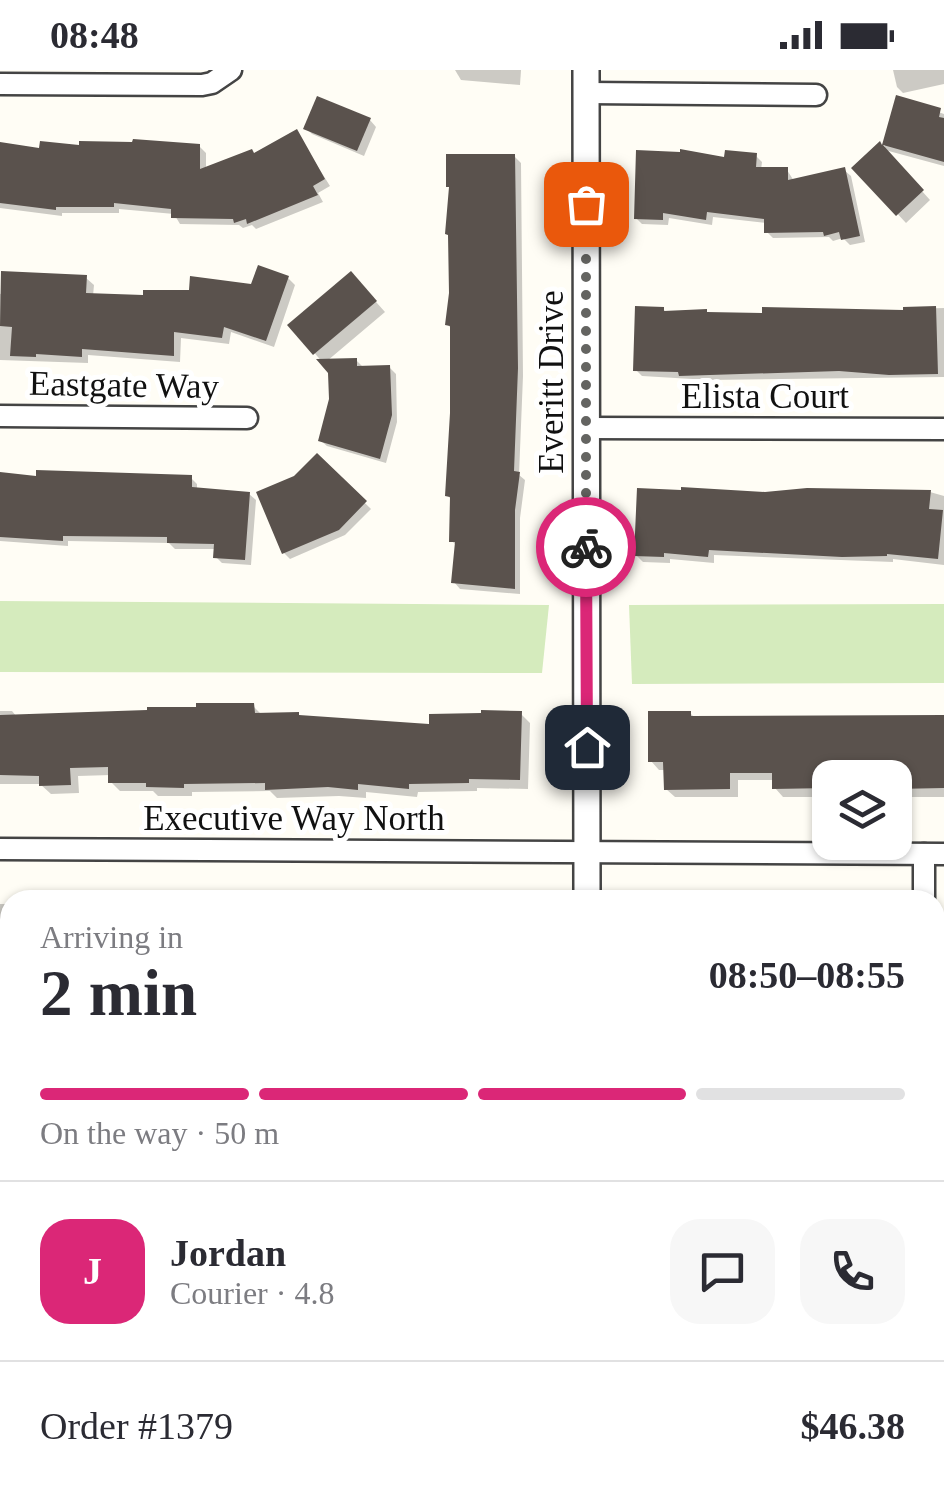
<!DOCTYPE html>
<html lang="en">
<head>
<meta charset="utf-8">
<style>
  :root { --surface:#fff; --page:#f7f7f7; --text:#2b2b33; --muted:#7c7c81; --line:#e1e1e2; --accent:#db2777 }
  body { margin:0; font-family:"Times New Roman",serif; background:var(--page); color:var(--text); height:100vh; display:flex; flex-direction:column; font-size:38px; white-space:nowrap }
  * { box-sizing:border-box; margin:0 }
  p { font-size:32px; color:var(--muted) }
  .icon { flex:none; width:55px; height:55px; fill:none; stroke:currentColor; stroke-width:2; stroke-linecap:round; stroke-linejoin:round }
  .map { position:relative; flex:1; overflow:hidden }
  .details { position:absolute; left:0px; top:820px; width:945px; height:622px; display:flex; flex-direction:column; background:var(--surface); border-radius:30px 30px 0 0; box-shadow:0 2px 8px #0004 }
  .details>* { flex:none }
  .controls { position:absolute; left:812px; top:690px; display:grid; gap:20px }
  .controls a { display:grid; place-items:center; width:100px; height:100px; border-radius:20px; background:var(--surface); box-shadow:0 2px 8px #0004; font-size:50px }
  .pin { position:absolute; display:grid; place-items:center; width:85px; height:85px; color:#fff; margin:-42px; border-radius:20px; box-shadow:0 5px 15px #0006 }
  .courier { position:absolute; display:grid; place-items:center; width:100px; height:100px; margin:-50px; border:8px solid #db2777; border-radius:50%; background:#fff; color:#222; box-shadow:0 2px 12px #0007 }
  .head em { font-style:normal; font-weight:800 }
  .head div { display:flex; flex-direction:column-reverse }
  .head { display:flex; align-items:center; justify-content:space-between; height:170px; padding:0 40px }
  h1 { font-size:65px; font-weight:800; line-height:75px }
  .bar { display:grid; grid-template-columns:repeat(4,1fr); gap:15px 10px; align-content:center; height:120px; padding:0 40px }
  .bar i { height:12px; border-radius:8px; background:var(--line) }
  .bar .current { background:var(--accent) }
  .bar p { grid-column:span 4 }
  .line { display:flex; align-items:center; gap:25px; padding:0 40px; border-top:2px solid var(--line) }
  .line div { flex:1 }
  .round { display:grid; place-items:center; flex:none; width:105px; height:105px; border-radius:30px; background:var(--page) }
  .status { display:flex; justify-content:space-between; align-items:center; height:70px; padding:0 50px; background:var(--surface); direction:ltr }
  .status svg { height:28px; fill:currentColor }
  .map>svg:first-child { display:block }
  .green { fill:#d5ebbd }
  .water { fill:#b9e0f7; stroke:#3f96cf; stroke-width:2.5 }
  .shadow { fill:#0003 }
  .building { fill:#5a524d }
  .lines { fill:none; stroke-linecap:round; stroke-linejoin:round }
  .minor-casing { stroke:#444; stroke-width:25 }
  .tertiary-casing { stroke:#444; stroke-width:30 }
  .minor { stroke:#fff; stroke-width:20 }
  .tertiary { stroke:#fff; stroke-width:25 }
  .done { stroke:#646461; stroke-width:10; stroke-dasharray:0 18 }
  .route { stroke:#db2777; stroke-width:12 }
  .labels { text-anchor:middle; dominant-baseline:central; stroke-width:10; stroke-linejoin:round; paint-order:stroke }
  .street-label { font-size:35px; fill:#111; stroke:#fff }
</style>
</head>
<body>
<div class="status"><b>08:48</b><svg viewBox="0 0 49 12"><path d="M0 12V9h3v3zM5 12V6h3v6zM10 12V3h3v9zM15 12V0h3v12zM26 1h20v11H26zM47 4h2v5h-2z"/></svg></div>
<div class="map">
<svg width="944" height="1441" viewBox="0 0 944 1441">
  <rect width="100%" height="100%" fill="#fffdf5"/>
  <g class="green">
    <path d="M 0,531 L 549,535 L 542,603 L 0,602 Z"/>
    <path d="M 944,534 L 944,613 L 632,614 L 629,535 Z"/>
    <path d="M 0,952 L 10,952 L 10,1404 L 0,1400 Z"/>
    <path d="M 83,1433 L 519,1433 L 513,1441 L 105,1441 Z"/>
  </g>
  <g class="water">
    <path d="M 0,1042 L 10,1042 L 10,1336 L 0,1332 Z"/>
    <path d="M 251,1433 L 392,1432 L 392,1433 L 381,1441 L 274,1441 Z"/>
  </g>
  <g class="shadow">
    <path d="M 455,0 L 521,0 L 520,15 L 461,10 Z"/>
    <path d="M 893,0 L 944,0 L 944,14 L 903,23 L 897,17 Z"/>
    <path d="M 898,28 L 944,44 L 944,96 L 885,80 L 930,130 L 906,153 L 855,98 L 884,79 Z"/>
    <path d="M 370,50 L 376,57 L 364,86 L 312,64 L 306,58 Z"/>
    <path d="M 296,62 L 330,116 L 318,123 L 323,132 L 256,159 L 252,155 L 243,158 L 239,155 L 180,154 L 174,144 L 119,139 L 119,143 L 62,143 L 62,146 L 0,138 L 0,75 L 41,80 L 199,76 L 206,83 L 206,99 L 255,86 Z"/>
    <path d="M 514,86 L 521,93 L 523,306 L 519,405 L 525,410 L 520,448 L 520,524 L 460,519 L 454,512 L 457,476 L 452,471 L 452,430 L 447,425 L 452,383 L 452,259 L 447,254 Z"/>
    <path d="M 756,86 L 762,92 L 761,100 L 787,100 L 794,111 L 844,100 L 851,106 L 865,172 L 850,175 L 843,168 L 833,171 L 829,167 L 773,168 L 767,162 L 767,153 L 713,147 L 712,155 L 669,148 L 668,155 L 642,154 L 636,148 L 726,90 Z"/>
    <path d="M 86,208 L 94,215 L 93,226 L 145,227 L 253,216 L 288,208 L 295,215 L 274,277 L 231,262 L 229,274 L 181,268 L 180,292 L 88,285 L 88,293 L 0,290 L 0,224 Z"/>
    <path d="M 360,214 L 385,242 L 327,291 L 356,290 L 362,296 L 389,297 L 396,304 L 397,352 L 386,393 L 327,376 L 320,370 L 332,329 L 331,302 L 291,256 Z"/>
    <path d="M 944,238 L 944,307 L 709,310 L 642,306 L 636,300 L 663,239 L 667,243 L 709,244 L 906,242 L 906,239 Z"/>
    <path d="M 317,386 L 371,439 L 345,465 L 290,489 L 284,483 Z"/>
    <path d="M 0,404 L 38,408 L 191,408 L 197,414 L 197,420 L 249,424 L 256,430 L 251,495 L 222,493 L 216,487 L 217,479 L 175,479 L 169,473 L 68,471 L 68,476 L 0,471 Z"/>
    <path d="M 930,422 L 944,426 L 944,495 L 893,489 L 893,492 L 714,485 L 714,493 L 670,489 L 670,493 L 643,492 L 636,485 L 765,424 Z"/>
    <path d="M 253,636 L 263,646 L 432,657 L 521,644 L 530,653 L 528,719 L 477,718 L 477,721 L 418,722 L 417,727 L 366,722 L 366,728 L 339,726 L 277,728 L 270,721 L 192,722 L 192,726 L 158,726 L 153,721 L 120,721 L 111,712 L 111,705 L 78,706 L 79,723 L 51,724 L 40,714 L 0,714 L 0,641 L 12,641 L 17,647 Z"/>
    <path d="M 690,643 L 695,648 L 944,648 L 944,727 L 895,727 L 895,708 L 830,708 L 830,727 L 783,727 L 775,718 L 774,710 L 738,710 L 738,727 L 675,727 L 666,719 L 666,700 L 659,700 L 651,691 Z"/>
    <path d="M 674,828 L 723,828 L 725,830 L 674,830 Z"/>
    <path d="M 0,834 L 10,834 L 10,918 L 0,914 Z"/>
    <path d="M 935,1180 L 944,1195 L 944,1329 L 935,1318 Z"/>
    <path d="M 935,1423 L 941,1430 L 938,1433 L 944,1441 L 863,1441 L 856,1432 L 935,1432 Z"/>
    <path d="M 590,1432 L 679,1432 L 680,1433 L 674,1441 L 582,1441 Z"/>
  </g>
  <g class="building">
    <path d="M 896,25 L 941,38 L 939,47 L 944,48 L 944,92 L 883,75 L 924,120 L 896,146 L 851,98 L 880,71 L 882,75 Z"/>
    <path d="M 317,26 L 371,48 L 357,81 L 303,59 Z"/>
    <path d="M 297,59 L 325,109 L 313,116 L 318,125 L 247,154 L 246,149 L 234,153 L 233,149 L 171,148 L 171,139 L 114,133 L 114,137 L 56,137 L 56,140 L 0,133 L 0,72 L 39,78 L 40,71 L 79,75 L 79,71 L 132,72 L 133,69 L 200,74 L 200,99 L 252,79 L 254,83 Z"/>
    <path d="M 680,79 L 724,87 L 725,80 L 757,83 L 756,97 L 788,97 L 788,110 L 845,97 L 860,166 L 841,170 L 839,162 L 824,166 L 823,162 L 764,163 L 764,149 L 707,142 L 706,150 L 663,143 L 663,150 L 634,149 L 636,80 L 680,82 Z"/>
    <path d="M 446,84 L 515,84 L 518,298 L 514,401 L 520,402 L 515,440 L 515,519 L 451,513 L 455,472 L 449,472 L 450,427 L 445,426 L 450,343 L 450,256 L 445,255 L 449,223 L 448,165 L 445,164 L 449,117 L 446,117 Z"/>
    <path d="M 258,195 L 289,206 L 266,271 L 224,257 L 222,268 L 174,262 L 174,286 L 82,279 L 82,287 L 36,284 L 36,287 L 10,286 L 12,257 L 0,256 L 1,201 L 87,205 L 86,223 L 143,225 L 143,220 L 189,220 L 190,206 L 251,214 Z"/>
    <path d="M 351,201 L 377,231 L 313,285 L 287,255 Z"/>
    <path d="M 635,236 L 664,237 L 664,241 L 707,239 L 707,242 L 762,243 L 762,237 L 903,240 L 903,237 L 936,236 L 938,304 L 889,305 L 839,301 L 679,306 L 678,302 L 633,301 Z"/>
    <path d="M 357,288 L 357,296 L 390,295 L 392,345 L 380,389 L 318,371 L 329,329 L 328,303 L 316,289 Z"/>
    <path d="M 317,383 L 367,431 L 339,460 L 282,484 L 256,422 L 294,406 Z"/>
    <path d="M 36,400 L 192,405 L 192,417 L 250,422 L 245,490 L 213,488 L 214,474 L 167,473 L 167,467 L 63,466 L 63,471 L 0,467 L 0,402 L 36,406 Z"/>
    <path d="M 681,417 L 765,422 L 807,418 L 931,420 L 929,439 L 943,440 L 938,489 L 887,484 L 887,486 L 842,487 L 709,480 L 708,487 L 664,483 L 664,487 L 634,486 L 637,418 L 681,420 Z"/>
    <path d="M 196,633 L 254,633 L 255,643 L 299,642 L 299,645 L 429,654 L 429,644 L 481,643 L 481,640 L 522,641 L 520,710 L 469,709 L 469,713 L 409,714 L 409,719 L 358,714 L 358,720 L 328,717 L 265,720 L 265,713 L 184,714 L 184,718 L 146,717 L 146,713 L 108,713 L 108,697 L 70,698 L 71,715 L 39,716 L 39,706 L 0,705 L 0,645 L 147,640 L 147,637 L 196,637 Z"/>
    <path d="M 648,641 L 691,641 L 691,646 L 944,645 L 944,718 L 895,719 L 895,708 L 830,708 L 830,718 L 772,719 L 772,703 L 730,703 L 730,719 L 664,720 L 663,692 L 648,692 Z"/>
  </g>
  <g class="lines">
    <g class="minor-casing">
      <g id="minor">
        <path d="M 0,14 L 202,15 L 212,13 L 231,0"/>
        <path d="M 587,23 L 816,25"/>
        <path d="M 0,346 L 247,348"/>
        <path d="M 585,358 L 944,359"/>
        <path d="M 0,779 L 944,784"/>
        <path d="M 924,830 L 924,784"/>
        <path d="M 935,1020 L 944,1052"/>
      </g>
    </g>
    <g class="tertiary-casing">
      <g id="tertiary">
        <path d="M 586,0 L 587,830"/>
        <path d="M 749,1441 L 758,1432"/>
      </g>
    </g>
    <use href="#minor" class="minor"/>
    <use href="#tertiary" class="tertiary"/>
  </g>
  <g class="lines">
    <path class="done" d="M 586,477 L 586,134"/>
    <path class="route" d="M 586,477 L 587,677"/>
  </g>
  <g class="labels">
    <g class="street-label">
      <text transform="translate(551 312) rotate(-90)">Everitt Drive</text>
      <text transform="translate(124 315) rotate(1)">Eastgate Way</text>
      <text x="765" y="326">Elista Court</text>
      <text x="294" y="748">Executive Way North</text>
    </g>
  </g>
</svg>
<div class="controls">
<a><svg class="icon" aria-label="layers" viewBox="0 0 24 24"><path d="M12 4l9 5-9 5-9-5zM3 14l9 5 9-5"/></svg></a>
</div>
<div class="pin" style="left:586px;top:134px;background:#ea580c"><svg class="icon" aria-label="bag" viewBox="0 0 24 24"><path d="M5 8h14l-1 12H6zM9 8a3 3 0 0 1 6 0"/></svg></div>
<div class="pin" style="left:587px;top:677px;background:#1f2937"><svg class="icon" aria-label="home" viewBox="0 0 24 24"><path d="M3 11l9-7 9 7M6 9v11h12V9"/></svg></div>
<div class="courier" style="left:586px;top:477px"><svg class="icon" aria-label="bike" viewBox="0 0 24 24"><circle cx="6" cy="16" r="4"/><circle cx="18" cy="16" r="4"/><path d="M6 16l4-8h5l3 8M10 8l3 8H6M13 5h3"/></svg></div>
<section class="details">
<div class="head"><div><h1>2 min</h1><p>Arriving in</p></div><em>08:50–08:55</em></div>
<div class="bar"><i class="current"></i><i class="current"></i><i class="current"></i><i></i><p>On the way · 50 m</p></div>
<div class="line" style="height:180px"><b class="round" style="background:var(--accent);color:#fff">J</b><div><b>Jordan</b><p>Courier · 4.8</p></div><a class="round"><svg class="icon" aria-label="chat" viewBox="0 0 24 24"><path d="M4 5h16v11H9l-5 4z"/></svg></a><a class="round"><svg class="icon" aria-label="phone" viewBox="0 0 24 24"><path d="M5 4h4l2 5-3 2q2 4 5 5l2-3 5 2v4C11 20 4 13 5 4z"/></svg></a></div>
<div class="line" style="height:130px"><div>Order #1379</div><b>$46.38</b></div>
</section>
</div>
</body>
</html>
